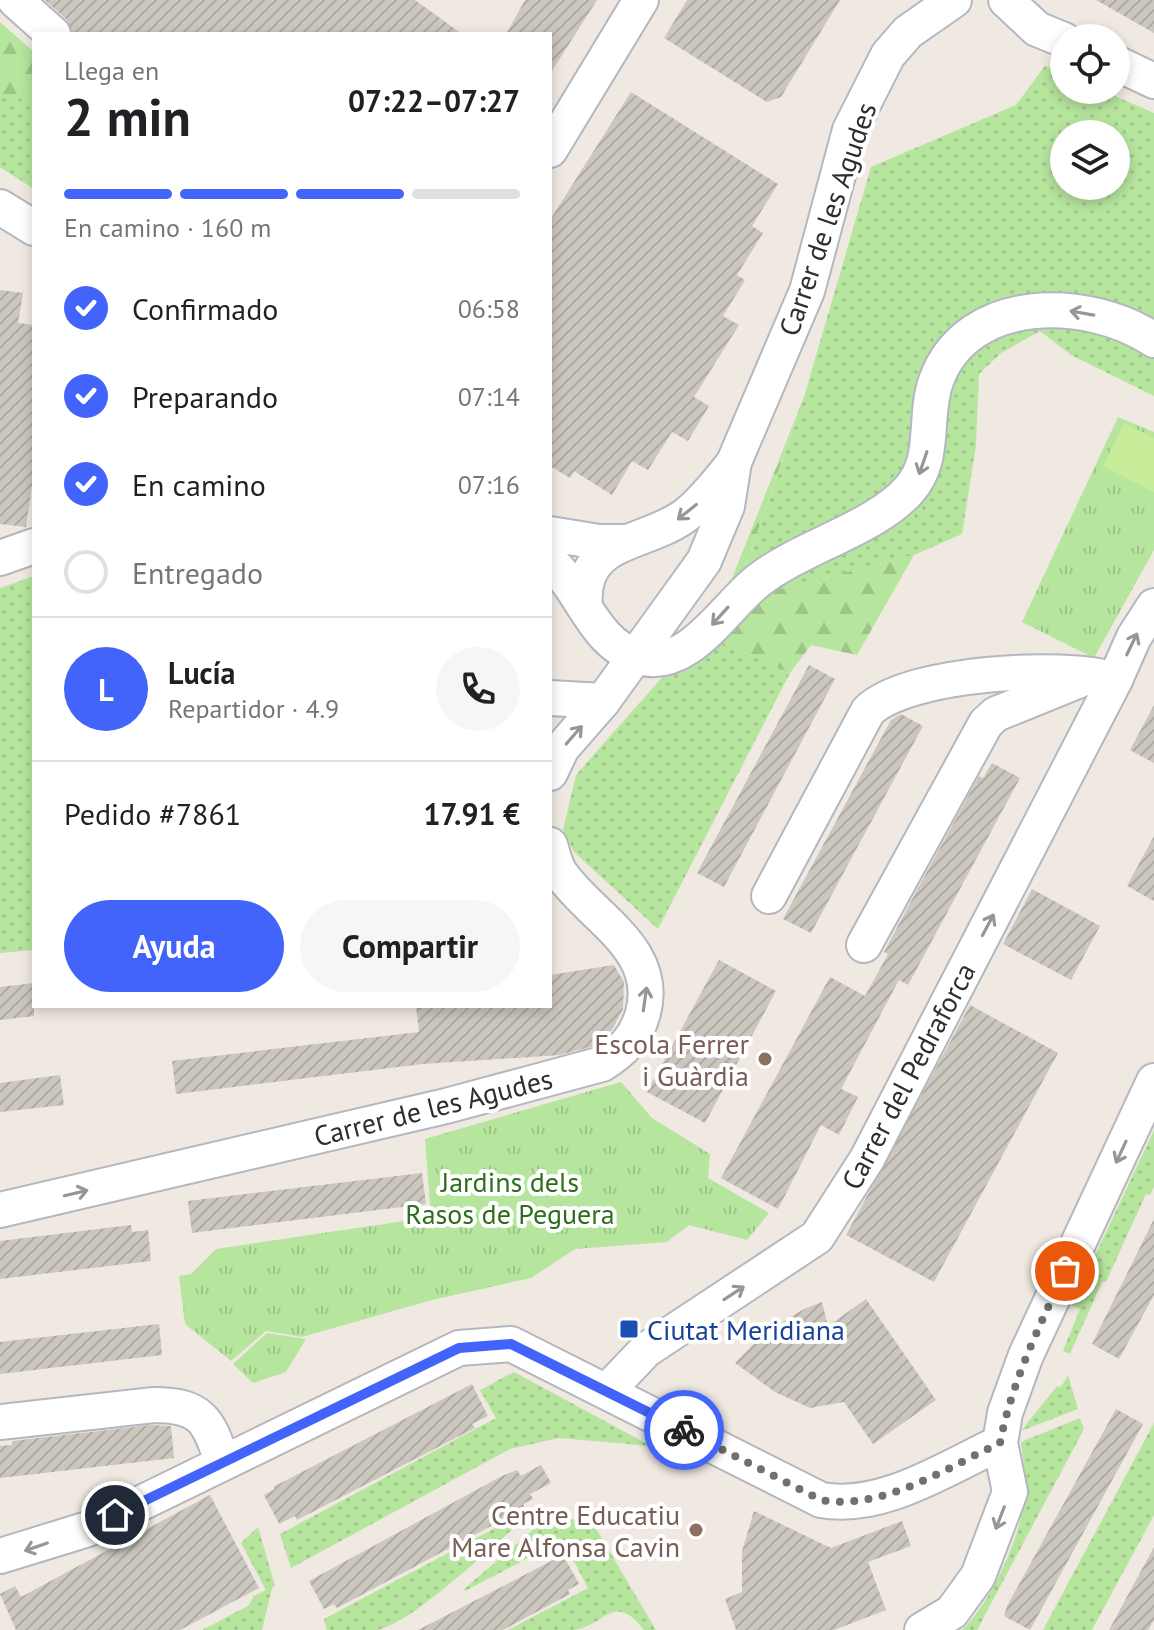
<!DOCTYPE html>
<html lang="es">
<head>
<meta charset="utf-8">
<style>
  :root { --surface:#fff; --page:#f6f6f6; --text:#202124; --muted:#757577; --line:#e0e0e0; --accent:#4264fb }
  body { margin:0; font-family:"PT Sans",sans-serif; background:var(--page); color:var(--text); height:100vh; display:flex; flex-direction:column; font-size:30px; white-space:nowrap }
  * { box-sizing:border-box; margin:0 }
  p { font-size:26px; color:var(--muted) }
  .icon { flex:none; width:44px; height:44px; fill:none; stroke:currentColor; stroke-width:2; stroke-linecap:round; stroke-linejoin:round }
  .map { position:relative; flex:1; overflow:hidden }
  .sheet { position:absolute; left:32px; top:32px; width:520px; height:976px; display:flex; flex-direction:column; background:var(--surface); border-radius:0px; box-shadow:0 4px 12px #0003 }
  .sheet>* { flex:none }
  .buttons { position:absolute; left:1050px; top:24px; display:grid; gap:16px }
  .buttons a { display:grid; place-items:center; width:80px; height:80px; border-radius:50%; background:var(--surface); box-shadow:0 4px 12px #0003; font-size:40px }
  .pin { position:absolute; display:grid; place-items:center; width:68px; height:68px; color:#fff; margin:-34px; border:4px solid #fff; border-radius:50%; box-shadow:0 2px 8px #0007 }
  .courier { position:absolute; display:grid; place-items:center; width:80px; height:80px; margin:-40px; border:6px solid #4264fb; border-radius:50%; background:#fff; color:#222; box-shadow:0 2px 10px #0007 }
  .summary em { font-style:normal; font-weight:700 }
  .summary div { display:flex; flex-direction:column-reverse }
  .summary { display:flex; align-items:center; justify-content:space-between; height:136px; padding:0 32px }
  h1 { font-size:52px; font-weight:700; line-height:60px }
  .bar { display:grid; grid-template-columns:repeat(4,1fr); gap:12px 8px; align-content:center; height:96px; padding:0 32px }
  .bar i { height:10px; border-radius:6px; background:var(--line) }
  .bar .selected { background:var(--accent) }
  .bar p { grid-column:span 4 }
  .line { display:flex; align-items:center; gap:20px; padding:0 32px; border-top:2px solid var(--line) }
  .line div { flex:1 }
  .round { display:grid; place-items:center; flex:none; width:84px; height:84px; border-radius:42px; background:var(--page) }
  ol { padding:0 32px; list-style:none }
  li { display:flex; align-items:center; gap:24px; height:88px }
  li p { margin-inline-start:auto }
  li .icon { padding:8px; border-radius:50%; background:var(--accent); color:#fff; stroke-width:4 }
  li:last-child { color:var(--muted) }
  li i { width:44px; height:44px; border:4px solid var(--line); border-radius:50% }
  .action { display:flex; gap:16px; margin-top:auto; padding:16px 32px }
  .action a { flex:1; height:92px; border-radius:48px; background:var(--accent); color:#fff; font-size:32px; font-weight:700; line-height:92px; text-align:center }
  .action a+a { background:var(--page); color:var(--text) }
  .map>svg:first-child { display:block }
  .grass { fill:url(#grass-dots); fill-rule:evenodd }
  .forest { fill:url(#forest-firs) }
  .park { fill:url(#park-tufts) }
  .pitch { fill:#c9ec9a }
  .building { fill:url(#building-hatch) }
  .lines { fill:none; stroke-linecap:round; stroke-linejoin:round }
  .minor-casing { stroke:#b4b7c1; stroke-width:38 }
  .minor { stroke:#fff; stroke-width:34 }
  .oneway { stroke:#969696 }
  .done { stroke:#726f6d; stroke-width:8; stroke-dasharray:0 14.4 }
  .route { stroke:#4264fb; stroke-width:10 }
  .education-dot { fill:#8d6e63; stroke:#fff; stroke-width:3 }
  .transit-dot { fill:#1a4fb4; stroke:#fff; stroke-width:3 }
  .labels { text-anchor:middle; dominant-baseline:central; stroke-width:8; stroke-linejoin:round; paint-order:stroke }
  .street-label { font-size:28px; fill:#2e2e2e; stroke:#fff }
  .education-label { font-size:28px; fill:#785e54; stroke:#fff; text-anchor:end }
  .park-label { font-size:28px; fill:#2c6e1b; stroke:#fff }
  .transit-label { font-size:28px; fill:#164399; stroke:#fff; text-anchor:start }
</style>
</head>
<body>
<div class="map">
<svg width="1154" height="1630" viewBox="0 0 1154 1630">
  <defs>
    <pattern id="grass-dots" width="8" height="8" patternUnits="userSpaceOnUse" patternTransform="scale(2)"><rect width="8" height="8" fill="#b6e59e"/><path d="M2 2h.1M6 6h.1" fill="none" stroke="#9dc588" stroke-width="1.8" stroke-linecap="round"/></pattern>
    <pattern id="forest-firs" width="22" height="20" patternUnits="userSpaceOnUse" patternTransform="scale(2)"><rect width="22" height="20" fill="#b6e59e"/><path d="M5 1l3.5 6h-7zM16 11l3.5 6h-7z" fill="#9dc588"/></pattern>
    <pattern id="park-tufts" width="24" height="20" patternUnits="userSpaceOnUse" patternTransform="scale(2)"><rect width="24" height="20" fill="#b6e59e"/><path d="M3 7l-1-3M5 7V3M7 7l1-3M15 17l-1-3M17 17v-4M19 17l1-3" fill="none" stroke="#9dc588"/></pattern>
    <pattern id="building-hatch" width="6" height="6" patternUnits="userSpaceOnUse" patternTransform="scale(2)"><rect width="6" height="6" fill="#cbc7bf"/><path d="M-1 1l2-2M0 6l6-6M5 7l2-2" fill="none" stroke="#afaba4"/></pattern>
  </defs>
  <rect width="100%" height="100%" fill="#efe9e1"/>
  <g class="grass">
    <path d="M 0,35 L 34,66 L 34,189 L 0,167 Z"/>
    <path d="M 1045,66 L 1064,74 L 1064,90 L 1101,90 L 1154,113 L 1154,396 L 1071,355 L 1040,331 L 1001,353 L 979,374 L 976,445 L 962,534 L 914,555 L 780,589 L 740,583 L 804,397 L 871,167 L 1016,105 ZM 1064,134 L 1116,134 L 1116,186 L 1064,186 Z"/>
    <path d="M 34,576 L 34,950 L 0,953 L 0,588 Z"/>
    <path d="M 701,633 L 790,673 L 658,929 L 574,852 L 563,830 L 576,775 Z"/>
    <path d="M 1154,1130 L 1154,1186 L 1150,1195 L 1146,1194 L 1106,1282 L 1102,1282 L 1070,1354 L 1063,1351 L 1080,1309 L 1072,1305 Z"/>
    <path d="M 514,1372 L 651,1446 L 559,1438 L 510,1449 L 291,1568 L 280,1534 L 496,1418 L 480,1390 Z"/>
    <path d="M 1068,1375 L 1078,1409 L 1021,1431 L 1057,1386 L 1061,1387 Z"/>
    <path d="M 1080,1418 L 1084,1429 L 977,1630 L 962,1630 C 992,1601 1019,1540 1025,1498 C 1027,1480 1023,1461 1021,1442 Z"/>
    <path d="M 1154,1423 L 1154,1515 L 1092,1630 L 1043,1630 Z"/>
    <path d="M 527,1511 L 530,1514 C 499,1540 412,1624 377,1630 C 361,1630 343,1630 327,1630 L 324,1619 Z"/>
    <path d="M 547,1518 L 591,1520 L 656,1630 L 644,1630 C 613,1590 605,1627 573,1630 C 552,1630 529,1630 508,1630 L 588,1588 L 567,1548 L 562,1551 L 557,1543 L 465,1591 L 464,1589 Z"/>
    <path d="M 258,1527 L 275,1586 L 272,1588 L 262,1630 L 202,1630 L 248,1606 L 254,1596 L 266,1590 L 241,1543 Z"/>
  </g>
  <g class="forest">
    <path d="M 0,22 L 34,52 L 34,102 L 0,94 Z"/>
    <path d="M 804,397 L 740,582 L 780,589 L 914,555 L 857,655 L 811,645 L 790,673 L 701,633 L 719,611 Z"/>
  </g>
  <g class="park">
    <path d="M 1118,417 L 1154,432 L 1154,550 L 1094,658 L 1022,622 Z"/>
    <path d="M 621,1082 L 652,1118 L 710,1154 L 708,1178 L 769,1213 L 747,1240 L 689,1225 L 667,1242 L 575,1249 L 531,1278 L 432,1300 L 302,1337 L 266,1331 L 231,1361 L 185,1324 L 179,1276 L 191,1274 L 216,1249 L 431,1217 L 425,1139 Z"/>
    <path d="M 267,1333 L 306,1339 L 286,1372 L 253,1383 L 233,1364 Z"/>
  </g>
  <path class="pitch" d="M 1124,423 L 1154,438 L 1154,492 L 1103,466 Z"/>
  <g class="building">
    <path d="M 45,0 L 415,0 L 462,34 L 73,34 L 67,20 Z"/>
    <path d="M 525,0 L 597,0 L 550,74 L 550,34 L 506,34 Z"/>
    <path d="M 687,0 L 840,0 L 781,97 L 767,102 L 664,38 Z"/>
    <path d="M 1096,0 L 1154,0 L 1154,33 Z"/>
    <path d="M 631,92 L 778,184 L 752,226 L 763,233 L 737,275 L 745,280 L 723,316 L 739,325 L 694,397 L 709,406 L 688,441 L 672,432 L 648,470 L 632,461 L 612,495 L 574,471 L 570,478 L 550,466 L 550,220 Z"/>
    <path d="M 0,290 L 23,293 L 18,323 L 34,325 L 34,472 L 26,527 L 0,524 Z"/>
    <path d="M 809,665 L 835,679 L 724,887 L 697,873 Z"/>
    <path d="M 1154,705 L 1154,763 L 1130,750 Z"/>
    <path d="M 901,714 L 923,726 L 811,933 L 783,919 L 891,720 Z"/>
    <path d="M 992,763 L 1020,778 L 908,985 L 899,980 L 841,1089 L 858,1097 L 839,1135 L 821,1125 L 778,1209 L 721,1178 L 830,977 L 865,996 L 888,954 L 884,952 L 917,890 L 979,776 L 983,778 Z"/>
    <path d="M 1154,836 L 1154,901 L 1127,886 Z"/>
    <path d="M 1032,889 L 1100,926 L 1071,980 L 1003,944 Z"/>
    <path d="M 719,960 L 776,991 L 705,1123 L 647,1092 Z"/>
    <path d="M 614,965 L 624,982 L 623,1009 L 612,1030 L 594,1046 L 560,1055 L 423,1064 L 176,1094 L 172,1061 L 419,1032 L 416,1006 L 550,1006 L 550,975 Z"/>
    <path d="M 34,983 L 34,1016 L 0,1020 L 0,987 Z"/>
    <path d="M 970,1005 L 1058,1053 L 934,1282 L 846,1235 Z"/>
    <path d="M 60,1075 L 64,1105 L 0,1112 L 0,1083 Z"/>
    <path d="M 422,1173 L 426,1204 L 192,1233 L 188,1201 Z"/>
    <path d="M 1154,1219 L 1154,1295 L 1119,1359 L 1092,1344 Z"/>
    <path d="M 131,1225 L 132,1232 L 148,1230 L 151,1261 L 0,1279 L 0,1241 Z"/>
    <path d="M 866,1299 L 936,1400 L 873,1444 L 844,1402 L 810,1408 L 775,1392 L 735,1363 L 766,1332 L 804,1309 L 822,1302 L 828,1326 Z"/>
    <path d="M 159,1324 L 162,1355 L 0,1374 L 0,1342 Z"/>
    <path d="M 472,1384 L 488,1416 L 472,1424 L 475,1428 L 297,1520 L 295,1516 L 279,1524 L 264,1495 L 275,1489 L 273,1487 Z"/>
    <path d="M 1116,1409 L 1143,1424 L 1030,1630 L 1004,1616 L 1007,1606 Z"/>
    <path d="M 151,1425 L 171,1426 L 174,1458 L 0,1478 L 0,1446 L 12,1445 L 12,1441 Z"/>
    <path d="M 541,1465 L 551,1483 L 530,1494 L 533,1499 L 523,1504 L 525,1508 L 337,1608 L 334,1604 L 324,1609 L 309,1581 L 502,1476 L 517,1470 L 521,1476 Z"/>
    <path d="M 210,1495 L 259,1588 L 180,1630 L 16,1630 L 0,1594 L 15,1586 L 21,1597 Z"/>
    <path d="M 754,1511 L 831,1548 L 902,1521 L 911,1546 L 868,1562 L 886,1610 L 834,1630 L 736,1630 L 725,1599 L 742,1592 L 742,1551 Z"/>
    <path d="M 1154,1547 L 1154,1620 L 1148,1630 L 1109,1630 Z"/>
    <path d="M 563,1555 L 579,1584 L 568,1590 L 570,1594 L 503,1630 L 418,1630 Z"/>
  </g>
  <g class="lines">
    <g class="minor-casing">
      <g id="minor">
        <path d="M 15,0 L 53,34"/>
        <path d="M 1006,0 L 1037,29 L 1064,40"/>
        <path d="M 1116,63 L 1154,81"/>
        <path d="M 550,150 L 641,0"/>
        <path d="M 0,207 L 34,228"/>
        <path d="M 550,534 L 599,542 L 626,542"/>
        <path d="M 0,558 L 34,546"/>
        <path d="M 550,561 C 582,590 594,644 638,657 C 689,672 724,607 759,580 C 801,547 876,528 909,490 C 937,459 923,418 936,381 C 967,294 1088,296 1154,340"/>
        <path d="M 585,606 C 579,538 645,546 686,515 C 704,501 718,482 733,464"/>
        <path d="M 550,698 L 603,701"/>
        <path d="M 550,773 L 562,748 L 603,701 L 704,561 L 727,506 L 734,462 L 807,291 L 850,130 L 888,55 L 908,32 L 954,0"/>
        <path d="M 769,896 L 868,711 C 908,672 1063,664 1115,680"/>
        <path d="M 864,945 L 986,723 L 996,714 L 1080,680"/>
        <path d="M 0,1210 L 446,1106 L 602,1064 C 623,1051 636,1038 643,1013 C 660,949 593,919 561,874 C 555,866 553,854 550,845"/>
        <path d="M 607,1391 L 646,1350 L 817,1237 L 867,1159 L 1115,680 L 1134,637 L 1154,606"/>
        <path d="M 0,1422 L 154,1405 C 201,1405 209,1420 222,1462"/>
        <path d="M 0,1556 L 88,1529 L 459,1348 L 511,1344 L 821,1500 C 882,1511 946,1468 1000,1443"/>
        <path d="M 922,1630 L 952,1612 L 978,1576 L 1010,1492 L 1000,1443 L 1005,1413 L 1026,1355 L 1154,1081"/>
      </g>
    </g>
    <use href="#minor" class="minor"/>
  </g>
  <defs><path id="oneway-shaft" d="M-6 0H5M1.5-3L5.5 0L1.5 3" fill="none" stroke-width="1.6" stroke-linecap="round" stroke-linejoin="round" transform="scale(2)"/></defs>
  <g class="oneway">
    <use href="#oneway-shaft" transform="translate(1082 313) rotate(-170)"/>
    <use href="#oneway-shaft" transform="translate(923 463) rotate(109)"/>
    <use href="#oneway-shaft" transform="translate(687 512) rotate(141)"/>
    <use href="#oneway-shaft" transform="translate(720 616) rotate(132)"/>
    <use href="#oneway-shaft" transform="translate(1132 644) rotate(-64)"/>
    <use href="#oneway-shaft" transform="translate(574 735) rotate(-49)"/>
    <use href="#oneway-shaft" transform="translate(988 925) rotate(-62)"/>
    <use href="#oneway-shaft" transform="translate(645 999) rotate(-82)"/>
    <use href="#oneway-shaft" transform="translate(1121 1152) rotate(115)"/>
    <use href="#oneway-shaft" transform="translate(76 1193) rotate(-13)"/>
    <use href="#oneway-shaft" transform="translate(734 1293) rotate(-33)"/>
    <use href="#oneway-shaft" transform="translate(1000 1518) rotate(111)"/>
    <use href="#oneway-shaft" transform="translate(36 1547) rotate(161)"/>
  </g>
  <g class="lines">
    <path class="done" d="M 684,1430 L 821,1500 C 882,1511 946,1468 1000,1443 C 1012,1381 1039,1327 1065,1271"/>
    <path class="route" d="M 115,1515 L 459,1348 L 511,1344 L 684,1430"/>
  </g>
  <g class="education-dot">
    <circle cx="765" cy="1059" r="8"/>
    <circle cx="696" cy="1530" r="8"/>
  </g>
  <rect class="transit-dot" x="619" y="1319" width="20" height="20" rx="4"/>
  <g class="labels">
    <g class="street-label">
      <text transform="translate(827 219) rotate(-71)">Carrer de les Agudes</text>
      <text transform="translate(908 1076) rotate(-62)">Carrer del Pedraforca</text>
      <text transform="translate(433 1107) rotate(-14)">Carrer de les Agudes</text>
    </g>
    <g class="education-label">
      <text x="749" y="1043">Escola Ferrer<tspan x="749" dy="32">i Guàrdia</tspan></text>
      <text x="680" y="1514">Centre Educatiu<tspan x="680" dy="32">Mare Alfonsa Cavin</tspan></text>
    </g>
    <g class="park-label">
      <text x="510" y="1181">Jardins dels<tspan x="510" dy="32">Rasos de Peguera</tspan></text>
    </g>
    <g class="transit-label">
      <text x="647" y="1329">Ciutat Meridiana</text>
    </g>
  </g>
</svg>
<div class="buttons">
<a><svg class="icon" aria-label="locate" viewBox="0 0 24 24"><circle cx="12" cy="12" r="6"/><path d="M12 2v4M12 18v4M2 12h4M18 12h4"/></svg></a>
<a><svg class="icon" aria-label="layers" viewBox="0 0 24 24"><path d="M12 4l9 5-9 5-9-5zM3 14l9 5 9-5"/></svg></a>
</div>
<div class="pin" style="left:1065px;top:1271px;background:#ea580c"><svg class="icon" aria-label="bag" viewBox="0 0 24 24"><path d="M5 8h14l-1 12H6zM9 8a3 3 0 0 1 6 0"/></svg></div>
<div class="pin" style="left:115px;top:1515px;background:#1f2937"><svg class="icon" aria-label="home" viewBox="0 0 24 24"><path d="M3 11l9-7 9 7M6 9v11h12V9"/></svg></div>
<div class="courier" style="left:684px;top:1430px"><svg class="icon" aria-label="bike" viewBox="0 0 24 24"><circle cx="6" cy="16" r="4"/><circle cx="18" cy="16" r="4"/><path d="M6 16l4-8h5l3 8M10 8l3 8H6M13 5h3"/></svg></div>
<section class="sheet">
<div class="summary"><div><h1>2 min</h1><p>Llega en</p></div><em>07:22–07:27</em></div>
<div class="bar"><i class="selected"></i><i class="selected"></i><i class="selected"></i><i></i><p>En camino · 160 m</p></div>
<ol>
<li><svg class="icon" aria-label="check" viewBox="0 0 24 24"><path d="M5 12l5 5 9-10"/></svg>Confirmado<p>06:58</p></li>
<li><svg class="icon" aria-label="check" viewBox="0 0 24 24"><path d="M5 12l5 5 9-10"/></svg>Preparando<p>07:14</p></li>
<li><svg class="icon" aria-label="check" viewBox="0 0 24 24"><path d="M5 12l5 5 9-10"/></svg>En camino<p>07:16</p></li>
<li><i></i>Entregado</li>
</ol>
<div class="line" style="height:144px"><b class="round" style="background:var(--accent);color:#fff">L</b><div><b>Lucía</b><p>Repartidor · 4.9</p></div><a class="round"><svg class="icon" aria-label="phone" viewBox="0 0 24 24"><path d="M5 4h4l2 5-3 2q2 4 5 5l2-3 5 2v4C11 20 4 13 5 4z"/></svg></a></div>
<div class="line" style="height:104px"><div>Pedido #7861</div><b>17.91 €</b></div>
<div class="action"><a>Ayuda</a><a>Compartir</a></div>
</section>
</div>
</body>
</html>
